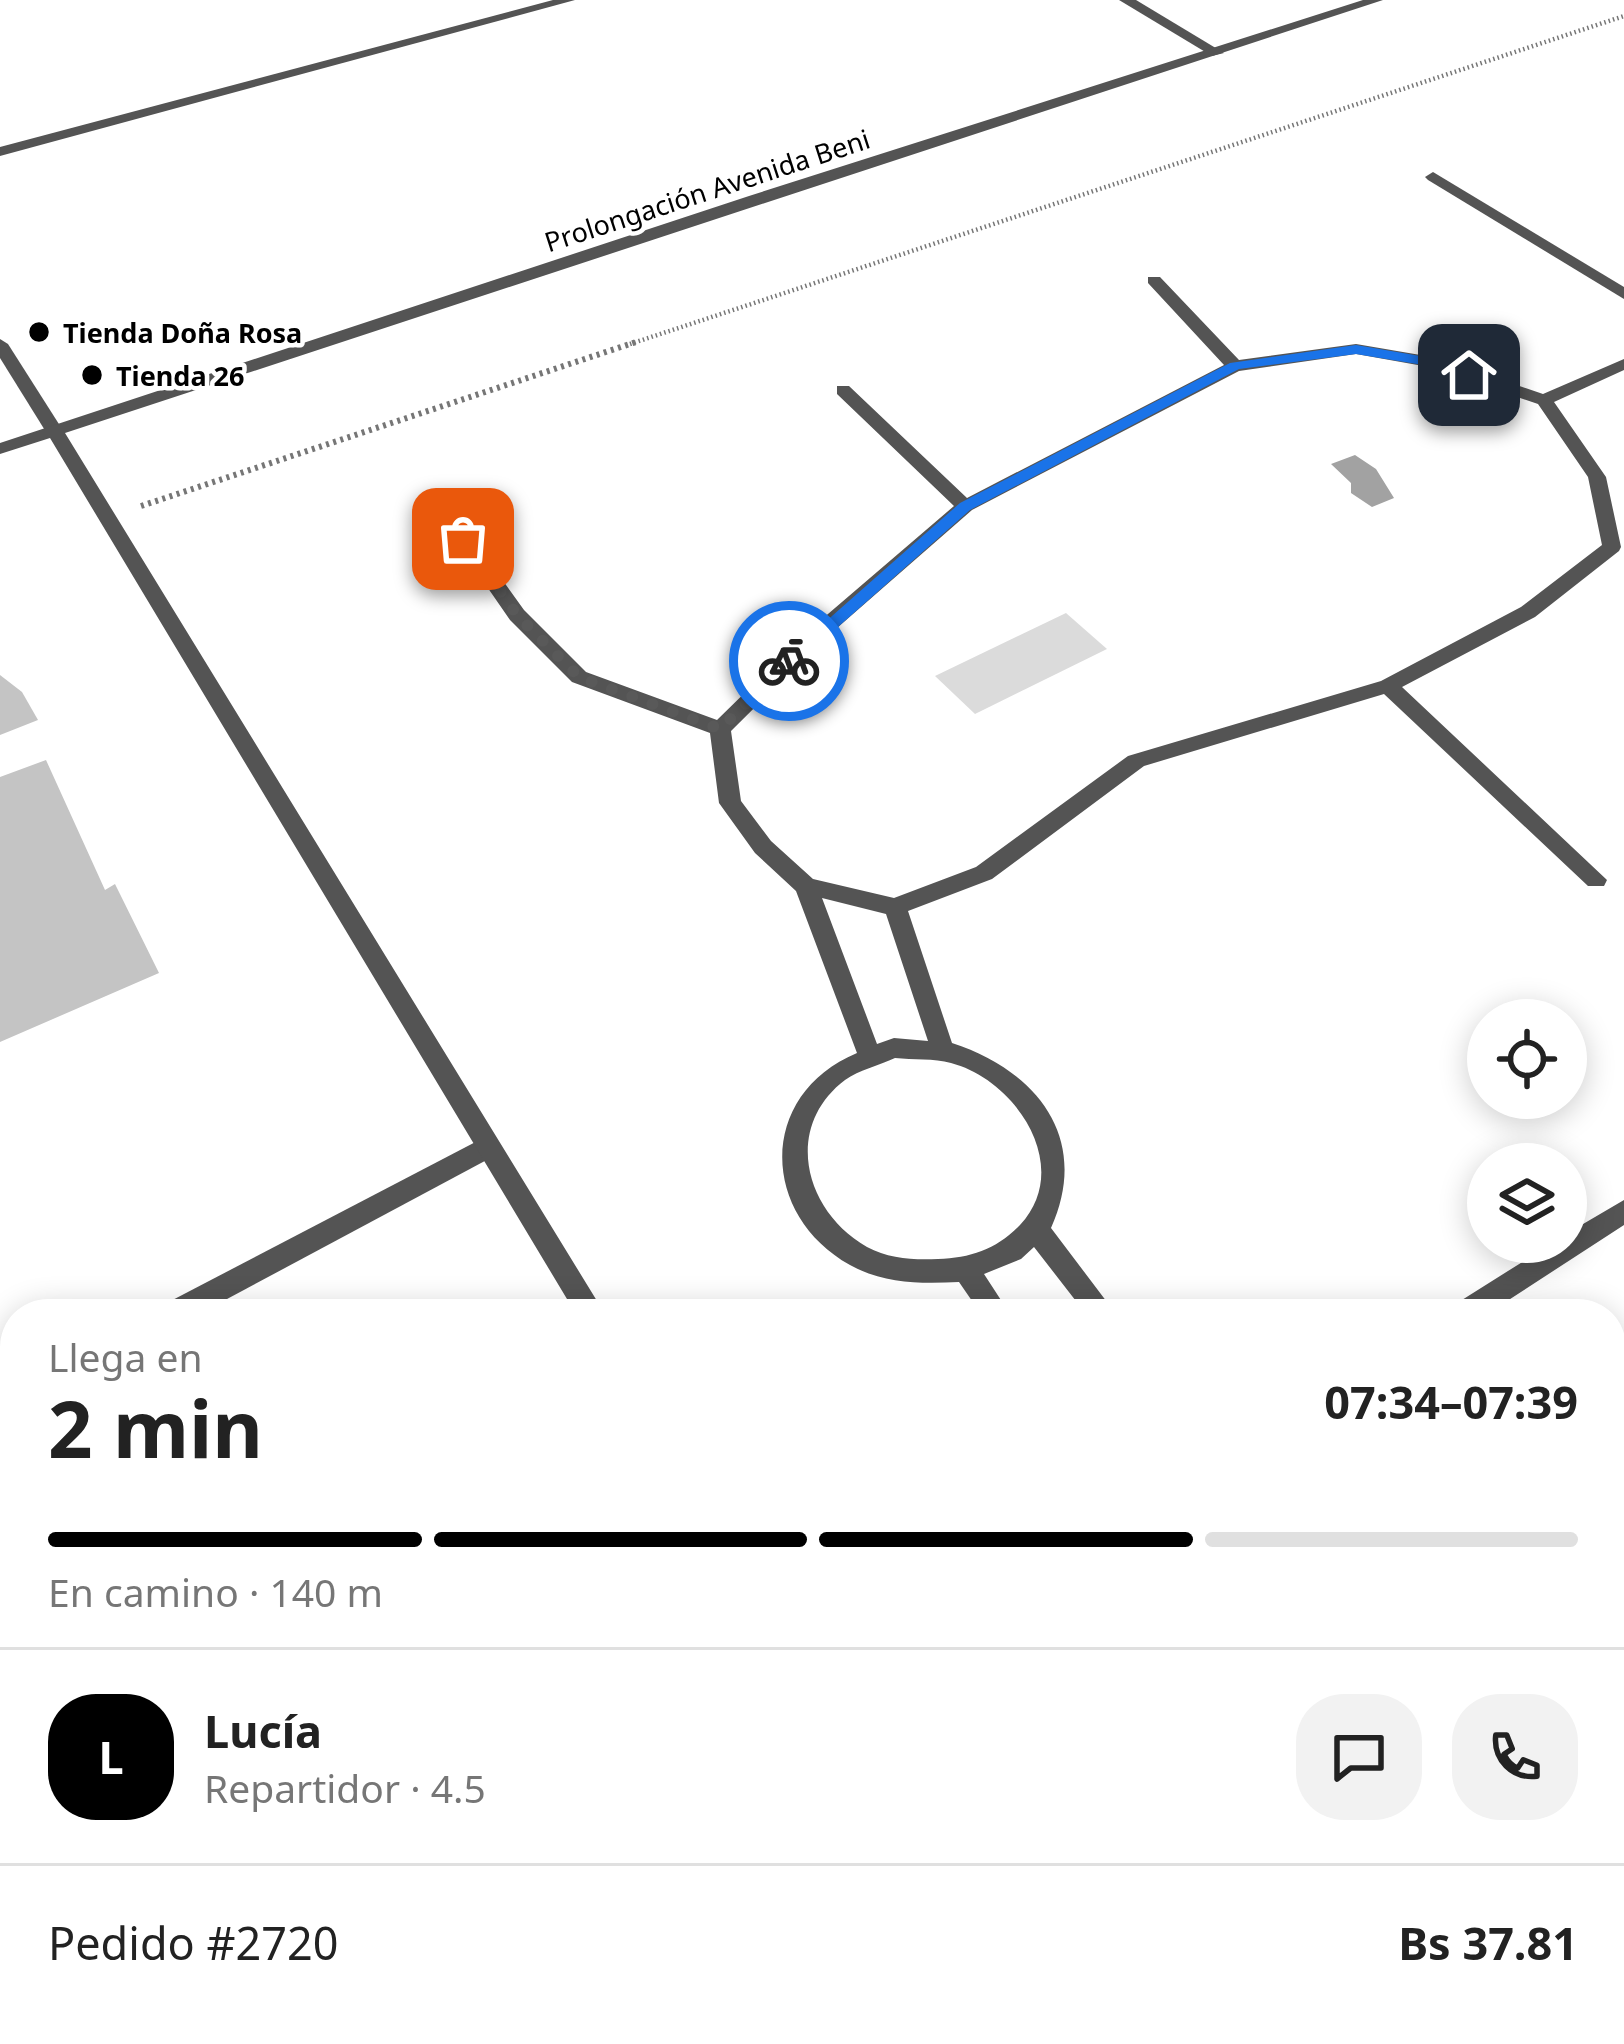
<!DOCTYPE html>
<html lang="es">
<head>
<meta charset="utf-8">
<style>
  :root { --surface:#fff; --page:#f2f2f2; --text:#222; --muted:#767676; --line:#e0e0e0; --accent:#000 }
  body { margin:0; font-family:"Noto Sans",sans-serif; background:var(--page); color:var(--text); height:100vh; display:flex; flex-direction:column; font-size:45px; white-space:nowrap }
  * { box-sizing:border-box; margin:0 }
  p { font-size:39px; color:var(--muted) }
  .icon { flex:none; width:66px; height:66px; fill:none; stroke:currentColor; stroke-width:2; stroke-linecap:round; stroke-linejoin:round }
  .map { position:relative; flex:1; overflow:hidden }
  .details { position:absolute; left:0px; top:1299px; width:1626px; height:747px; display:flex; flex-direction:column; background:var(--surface); border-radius:48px 48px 0 0; box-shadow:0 6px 30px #0003 }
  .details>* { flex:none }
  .buttons { position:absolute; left:1467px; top:999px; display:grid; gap:24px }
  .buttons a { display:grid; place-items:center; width:120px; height:120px; border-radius:50%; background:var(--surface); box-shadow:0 6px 30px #0003; font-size:60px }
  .pin { position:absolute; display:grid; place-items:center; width:102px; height:102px; color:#fff; margin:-51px; border-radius:24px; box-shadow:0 6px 18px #0006 }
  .courier { position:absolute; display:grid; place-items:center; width:120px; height:120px; margin:-60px; border:9px solid #1a73e8; border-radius:50%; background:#fff; color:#222; box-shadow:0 3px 15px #0007 }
  .head em { font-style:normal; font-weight:700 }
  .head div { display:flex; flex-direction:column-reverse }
  .head { display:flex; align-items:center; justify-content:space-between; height:204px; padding:0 48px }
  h1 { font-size:78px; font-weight:700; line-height:90px }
  .bar { display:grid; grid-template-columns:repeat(4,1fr); gap:18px 12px; align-content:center; height:144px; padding:0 48px }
  .bar i { height:15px; border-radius:9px; background:var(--line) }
  .bar .active { background:var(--accent) }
  .bar p { grid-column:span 4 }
  .line { display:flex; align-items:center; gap:30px; padding:0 48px; border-top:3px solid var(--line) }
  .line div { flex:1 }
  .round { display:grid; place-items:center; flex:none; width:126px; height:126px; border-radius:48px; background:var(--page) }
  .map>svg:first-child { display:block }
  .green { fill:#dbdbdb }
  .water { fill:#a2a2a2 }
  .building { fill:#c4c4c4 }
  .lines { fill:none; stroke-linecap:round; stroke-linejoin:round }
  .path-far1 { stroke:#767676; stroke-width:4.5; stroke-dasharray:1.5 3; stroke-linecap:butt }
  .path { stroke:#767676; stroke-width:6; stroke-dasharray:3 4.5; stroke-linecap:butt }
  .minor { fill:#545454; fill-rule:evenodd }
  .tertiary { fill:#545454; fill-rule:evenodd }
  .route { fill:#1a73e8 }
  .done { stroke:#595959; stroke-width:12; stroke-dasharray:0 21.6 }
  .poi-dot { fill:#000; stroke:#fff; stroke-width:4.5 }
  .labels { text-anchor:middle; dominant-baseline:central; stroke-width:9; stroke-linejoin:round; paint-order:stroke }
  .far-street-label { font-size:27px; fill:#000; stroke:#fff }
  .far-poi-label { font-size:27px; font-weight:bold; fill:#000; stroke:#fff; text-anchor:start }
</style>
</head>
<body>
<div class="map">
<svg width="1624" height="2044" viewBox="0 0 1624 2044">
  <rect width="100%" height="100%" fill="#fff"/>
  <path class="green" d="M 1066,613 L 1107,649 L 975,714 L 935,676 Z"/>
  <path class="water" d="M 1355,455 L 1376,469 L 1394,498 L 1372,507 L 1351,493 L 1351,483 L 1331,464 Z"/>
  <g class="building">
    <path d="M 0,675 L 22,692 L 38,720 L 0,735 Z"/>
    <path d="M 46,760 L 105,890 L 115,884 L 159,973 L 0,1042 L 0,777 Z"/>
  </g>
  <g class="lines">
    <path class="path-far1" d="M 630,344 L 1624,16"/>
    <path class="path" d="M 141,506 L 639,341"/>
    <g class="minor">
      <path d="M 553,0 L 575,0 L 0,156 L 0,147 Z"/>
      <path d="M 1119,0 L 1136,0 L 1224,53 L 1212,56 Z"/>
      <path d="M 1433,172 L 1624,287 L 1624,299 L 1428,180 L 1425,177 Z"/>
      <path d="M 1148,277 L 1160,277 L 1239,360 L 1356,344 L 1438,358 L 1543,394 L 1624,359 L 1624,370 L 1554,402 L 1606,477 L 1621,547 L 1619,551 L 1535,617 L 1402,687 L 1607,880 L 1604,886 L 1588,886 L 1384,694 L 1144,766 L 992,879 L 908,911 L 952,1043 C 1038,1071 1091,1139 1051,1228 L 1116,1314 L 1086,1314 L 1034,1247 L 1021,1259 L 984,1274 L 1010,1314 L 981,1314 L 959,1282 C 922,1284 884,1284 850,1265 C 759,1214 758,1094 857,1053 L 796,891 L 755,853 L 719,803 L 710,733 L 572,682 L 510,620 L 454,539 L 463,533 L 470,535 L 524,610 L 586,672 L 717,720 L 807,632 L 954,506 L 837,394 L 837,386 L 849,386 L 967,498 L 1224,365 L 1148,283 ZM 1356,354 L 1429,367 L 1538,404 L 1588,477 L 1602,545 L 1521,607 L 1381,681 L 1128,756 L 976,867 L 894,898 L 813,879 L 771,841 L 741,801 L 731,731 L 821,642 L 972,510 L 1239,371 ZM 822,898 L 886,914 L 928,1041 L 894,1038 L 877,1044 ZM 895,1058 C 913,1060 934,1058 951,1063 C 1016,1080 1074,1167 1020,1225 C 997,1249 971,1258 938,1259 C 914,1260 889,1259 867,1247 C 804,1211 783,1127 845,1080 C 859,1070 880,1065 895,1058 Z"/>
      <path d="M 0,339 L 8,344 L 64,432 L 61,436 L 49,436 L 46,432 L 0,358 Z"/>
      <path d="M 487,1136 L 496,1139 L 500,1147 L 496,1155 L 199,1314 L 159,1314 L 163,1305 Z"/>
      <path d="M 1624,1200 L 1624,1225 L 1487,1314 L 1450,1314 L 1454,1305 L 1554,1242 L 1566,1242 L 1566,1234 Z"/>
      <path d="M 15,1384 L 15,1412 L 0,1418 L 0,1390 Z"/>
      <path d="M 1611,1624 L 1624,1631 L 1624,1670 L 1611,1663 Z"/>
      <path d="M 0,1756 L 11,1761 L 15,1770 L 15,1836 L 4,1831 L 0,1823 Z"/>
      <path d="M 64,2031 L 98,2031 L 102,2044 L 68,2044 Z"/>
    </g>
    <g class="tertiary">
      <path d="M 1363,0 L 1383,0 L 65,433 L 605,1314 L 576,1314 L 50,438 L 0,454 L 0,443 L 749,196 Z"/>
      <path d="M 1005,2031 L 1042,2031 L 1047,2044 L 1010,2044 Z"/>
    </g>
  </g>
  <path class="route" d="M 1356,345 L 1432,358 L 1476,375 L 1469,379 L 1429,366 L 1356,354 L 1239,369 L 970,510 L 795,665 L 781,661 L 960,503 L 1230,363 Z"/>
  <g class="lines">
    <path class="done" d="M 463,539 L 517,615 L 579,677 L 720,729 L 789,661"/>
  </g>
  <g class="poi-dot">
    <circle cx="39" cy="332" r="12"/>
    <circle cx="92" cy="375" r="12"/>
  </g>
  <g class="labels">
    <g class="far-street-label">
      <text transform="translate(707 190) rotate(-18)">Prolongación Avenida Beni</text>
    </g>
    <g class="far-poi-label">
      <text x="63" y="332">Tienda Doña Rosa</text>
      <text x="116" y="375">Tienda 26</text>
    </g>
  </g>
</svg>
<div class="buttons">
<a><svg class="icon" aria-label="locate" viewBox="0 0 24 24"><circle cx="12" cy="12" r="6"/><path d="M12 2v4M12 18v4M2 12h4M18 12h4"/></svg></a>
<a><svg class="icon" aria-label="layers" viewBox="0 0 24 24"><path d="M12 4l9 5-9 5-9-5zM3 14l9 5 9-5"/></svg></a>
</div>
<div class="pin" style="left:463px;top:539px;background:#ea580c"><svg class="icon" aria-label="bag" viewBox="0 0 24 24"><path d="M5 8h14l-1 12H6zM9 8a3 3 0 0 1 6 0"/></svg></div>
<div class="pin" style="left:1469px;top:375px;background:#1f2937"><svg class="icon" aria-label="home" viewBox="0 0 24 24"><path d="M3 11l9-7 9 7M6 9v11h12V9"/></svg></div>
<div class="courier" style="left:789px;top:661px"><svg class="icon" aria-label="bike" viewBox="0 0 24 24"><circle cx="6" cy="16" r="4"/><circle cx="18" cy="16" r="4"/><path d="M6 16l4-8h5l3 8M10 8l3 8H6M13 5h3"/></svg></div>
<section class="details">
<div class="head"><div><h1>2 min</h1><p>Llega en</p></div><em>07:34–07:39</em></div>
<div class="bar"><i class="active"></i><i class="active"></i><i class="active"></i><i></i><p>En camino · 140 m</p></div>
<div class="line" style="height:216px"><b class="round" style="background:var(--accent);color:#fff">L</b><div><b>Lucía</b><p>Repartidor · 4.5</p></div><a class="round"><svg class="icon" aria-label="chat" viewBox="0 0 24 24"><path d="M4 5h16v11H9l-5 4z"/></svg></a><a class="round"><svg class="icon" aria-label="phone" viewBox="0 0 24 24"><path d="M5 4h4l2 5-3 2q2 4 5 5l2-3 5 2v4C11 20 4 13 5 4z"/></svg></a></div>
<div class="line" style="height:156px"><div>Pedido #2720</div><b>Bs 37.81</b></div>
</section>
</div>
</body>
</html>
